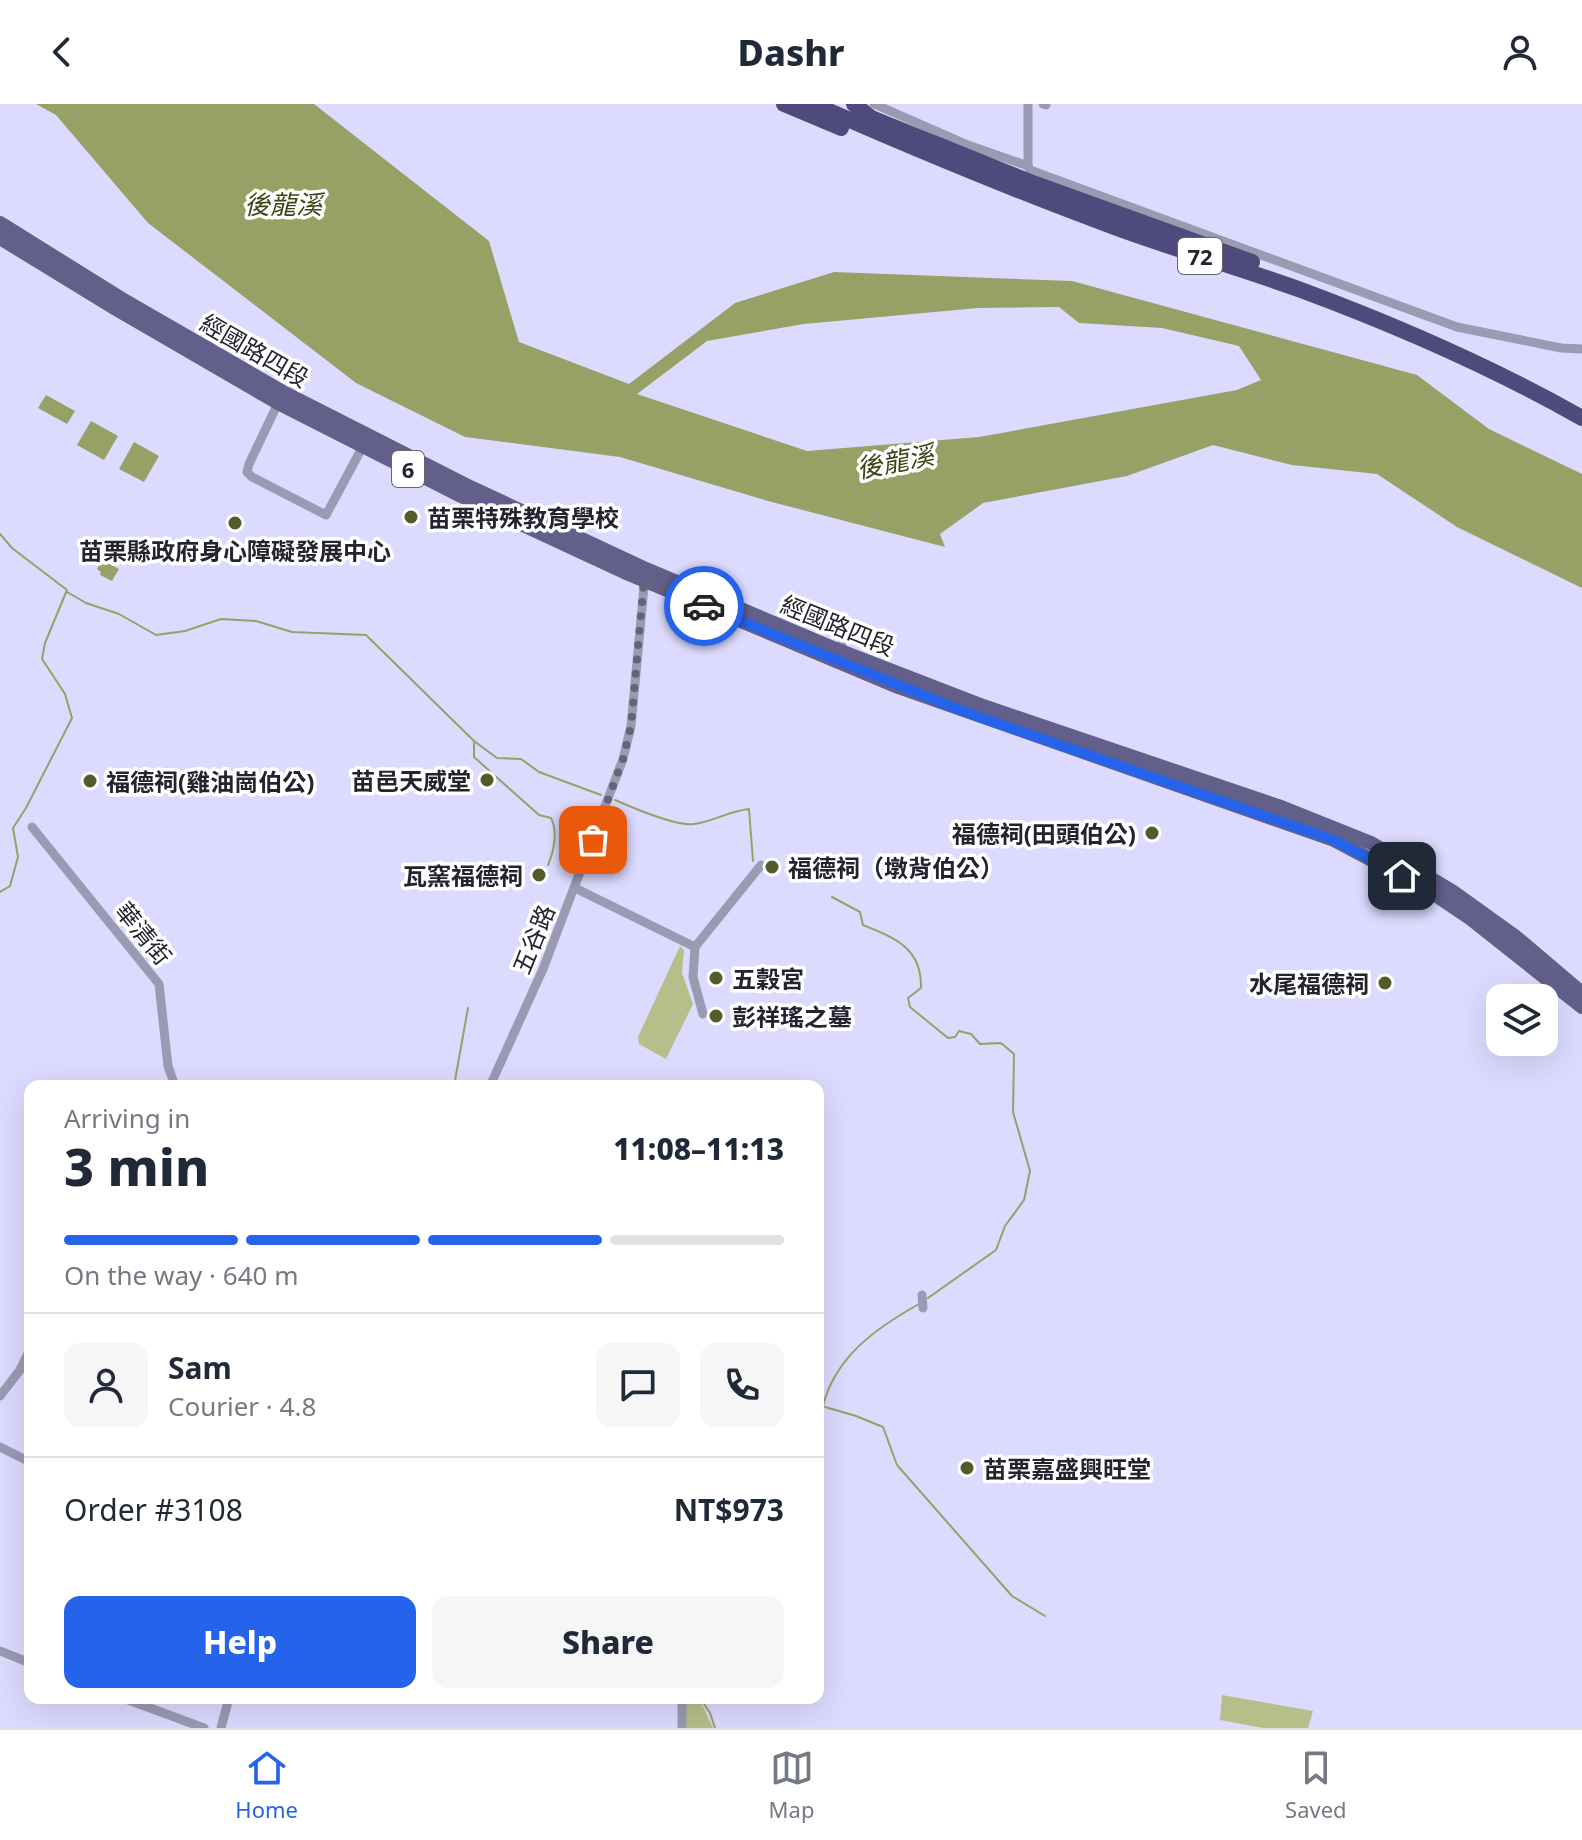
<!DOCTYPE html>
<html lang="en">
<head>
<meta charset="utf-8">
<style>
  :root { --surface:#fff; --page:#f6f6f7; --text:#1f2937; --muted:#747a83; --line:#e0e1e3; --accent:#2563eb }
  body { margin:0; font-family:"Noto Sans","Noto Sans TC",sans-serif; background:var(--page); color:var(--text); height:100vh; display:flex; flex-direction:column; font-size:30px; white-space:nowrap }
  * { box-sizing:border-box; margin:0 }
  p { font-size:26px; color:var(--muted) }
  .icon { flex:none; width:44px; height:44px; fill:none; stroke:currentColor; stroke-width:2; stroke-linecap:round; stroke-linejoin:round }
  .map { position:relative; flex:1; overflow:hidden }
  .drawer { position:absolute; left:24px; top:976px; width:800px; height:624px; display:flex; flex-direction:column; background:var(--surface); border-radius:16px; box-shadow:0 8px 32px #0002 }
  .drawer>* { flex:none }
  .controls { position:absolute; left:1486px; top:880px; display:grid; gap:16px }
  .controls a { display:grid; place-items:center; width:72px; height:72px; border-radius:16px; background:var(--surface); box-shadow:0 8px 32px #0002; font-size:40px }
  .pin { position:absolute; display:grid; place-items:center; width:68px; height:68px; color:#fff; margin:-34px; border-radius:16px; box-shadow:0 4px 12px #0006 }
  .courier { position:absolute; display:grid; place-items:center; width:80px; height:80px; margin:-40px; border:6px solid #2563eb; border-radius:50%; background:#fff; color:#222; box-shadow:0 2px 10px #0007 }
  .head em { font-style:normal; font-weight:800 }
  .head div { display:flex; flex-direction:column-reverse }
  .head { display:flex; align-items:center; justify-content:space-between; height:136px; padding:0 40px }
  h1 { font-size:52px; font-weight:800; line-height:60px }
  .bar { display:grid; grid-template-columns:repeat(4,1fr); gap:12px 8px; align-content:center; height:96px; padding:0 40px }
  .bar i { height:10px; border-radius:6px; background:var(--line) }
  .bar .active { background:var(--accent) }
  .bar p { grid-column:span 4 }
  .line { display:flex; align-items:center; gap:20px; padding:0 40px; border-top:2px solid var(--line) }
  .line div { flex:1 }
  .round { display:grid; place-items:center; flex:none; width:84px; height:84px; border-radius:16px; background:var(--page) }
  .primary-button { display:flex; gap:16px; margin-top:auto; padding:16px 40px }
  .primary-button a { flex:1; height:92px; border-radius:16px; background:var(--accent); color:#fff; font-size:32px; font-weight:800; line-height:92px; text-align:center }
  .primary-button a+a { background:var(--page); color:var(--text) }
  header { display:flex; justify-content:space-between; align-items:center; height:104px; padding:0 40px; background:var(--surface); font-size:36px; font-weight:800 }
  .tabs { display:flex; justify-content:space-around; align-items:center; height:112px; border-top:2px solid var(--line); background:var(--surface); font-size:22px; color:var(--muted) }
  .tabs a { display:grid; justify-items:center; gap:4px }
  .tabs .active { color:var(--accent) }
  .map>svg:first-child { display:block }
  .green { fill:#b6bf8a }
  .water { fill:#97a165; fill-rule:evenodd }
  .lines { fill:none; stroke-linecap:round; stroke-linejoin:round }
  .stream { stroke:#97a165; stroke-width:2 }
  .street { stroke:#9a9ab3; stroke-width:9 }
  .primary { stroke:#625f8b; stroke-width:14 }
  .highway { stroke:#4f4a7c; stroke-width:16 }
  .done { stroke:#646378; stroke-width:8; stroke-dasharray:0 14.4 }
  .route { stroke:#2563eb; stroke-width:10 }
  .poi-dot { fill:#545a29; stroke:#fff; stroke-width:3 }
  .labels { text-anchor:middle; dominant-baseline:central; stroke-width:7; stroke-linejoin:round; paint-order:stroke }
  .shield { fill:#fff; stroke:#66656e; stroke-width:2 }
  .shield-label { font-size:22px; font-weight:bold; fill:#242330 }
  .street-label { font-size:24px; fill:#242330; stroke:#fff }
  .poi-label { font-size:24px; font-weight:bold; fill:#242330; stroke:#fff; text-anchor:start }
  .water-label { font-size:26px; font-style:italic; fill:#3d4315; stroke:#fff }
</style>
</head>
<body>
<header><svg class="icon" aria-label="back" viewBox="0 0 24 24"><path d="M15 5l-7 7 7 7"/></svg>Dashr<svg class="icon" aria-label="person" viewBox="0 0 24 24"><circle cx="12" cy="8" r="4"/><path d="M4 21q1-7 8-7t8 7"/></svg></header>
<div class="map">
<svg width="1582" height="1624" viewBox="0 0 1582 1624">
  <rect width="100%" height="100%" fill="#dcdbff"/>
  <g class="green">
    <path d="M 680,842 L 684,846 L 682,869 L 693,900 L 666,955 L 639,940 L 638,933 Z"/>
    <path d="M 1222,1591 L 1313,1607 L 1308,1624 L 1263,1624 L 1220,1616 Z"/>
    <path d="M 694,1594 L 699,1594 L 713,1624 L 686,1624 L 684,1598 Z"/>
  </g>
  <g class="water">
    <path d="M 36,0 L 314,0 L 489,137 L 519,238 L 629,280 L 735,199 L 834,168 L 1072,177 L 1417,271 L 1489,325 L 1582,370 L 1582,484 L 1457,423 L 1377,370 L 1292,361 L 1213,341 L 1127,372 L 983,399 L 940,430 L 945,443 L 768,397 L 620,353 L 465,333 L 356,279 L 148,119 L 56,11 ZM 1059,203 L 1079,219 L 1162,224 L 1239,242 L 1261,276 L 1237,286 L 979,333 L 807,347 L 637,290 L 707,237 L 804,220 L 978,204 Z"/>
    <path d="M 46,291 L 75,307 L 67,320 L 38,304 Z"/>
    <path d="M 91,317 L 118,332 L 104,356 L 77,341 Z"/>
    <path d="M 134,338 L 159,352 L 144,378 L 119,365 Z"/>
    <path d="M 102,456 L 119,465 L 112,477 L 100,471 L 101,468 L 97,465 Z"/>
  </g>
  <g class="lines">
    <g class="stream">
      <path d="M 0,430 L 12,444 L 67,486 L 45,539 L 42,555 L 65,590 L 72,614 L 26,704 L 13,724 L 18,753 L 10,782 L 0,788"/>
      <path d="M 67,488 L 86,499 L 119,510 L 156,531 L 185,527 L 221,515 L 256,517 L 292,528 L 366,531 L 474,637 L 497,654 L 521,655 L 539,668 L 601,691"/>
      <path d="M 474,639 L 474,653 L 539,711 L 551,714 C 558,727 554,747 548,761"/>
      <path d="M 615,696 C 631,703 677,723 694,720 C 712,718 729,707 749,705 L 753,757"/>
      <path d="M 832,793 L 860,808 L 863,821 C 895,834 922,844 921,884 L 908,894 L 910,903 L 948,934 L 955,933 L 959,927 L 971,930 L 980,940 L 1001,939 L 1014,950 L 1013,1008 L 1030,1067 L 1024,1096 L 1005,1122 L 996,1146 L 928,1194"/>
      <path d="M 530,827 L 537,808"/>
      <path d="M 454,982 L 468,904"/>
      <path d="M 825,1303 L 856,1312 L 883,1323 L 897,1361 L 1012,1492 L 1045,1512"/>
      <path d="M 818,1304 L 823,1302 C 835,1253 876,1224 919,1200"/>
      <path d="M 700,1594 L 710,1609 L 715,1624"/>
    </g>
    <g class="street">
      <path d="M 874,0 L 968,41 L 1028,62 L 1030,66 L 1457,223 L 1561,244 L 1582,245"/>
      <path d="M 1043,0 L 1046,1"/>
      <path d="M 1028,62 L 1028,0"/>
      <path d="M 280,295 L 249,360 L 247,368 L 252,373 L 326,411 L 363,342"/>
      <path d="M 838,550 L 845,531"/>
      <path d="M 32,723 L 159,880 L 168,962 L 175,982"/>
      <path d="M 575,784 L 695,843"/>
      <path d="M 703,910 L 693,873 L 695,843 L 761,761"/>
      <path d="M 490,982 L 543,865 L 623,655 L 631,622 L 645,472"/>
      <path d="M 922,1191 L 923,1204"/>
      <path d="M 0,1292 L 20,1266 L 30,1245"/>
      <path d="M 0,1343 L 30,1358"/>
      <path d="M 0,1547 L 30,1559"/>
      <path d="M 123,1594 L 204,1624"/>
      <path d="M 682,1594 L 682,1624"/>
      <path d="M 221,1624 L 229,1594"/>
    </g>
    <g class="primary">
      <path d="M 0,119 L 122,195 L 283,288 L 466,381 L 646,465 L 833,544 L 983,602 L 1281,703 L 1371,739 L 1452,787 L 1516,833 L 1582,889"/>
      <path d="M 0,134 L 116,205 L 278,299 L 461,392 L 624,468 L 898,583 L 1334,736 L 1425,784 L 1471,815 L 1582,903"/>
    </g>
    <g class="highway">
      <path d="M 784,0 L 841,24"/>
      <path d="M 813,0 C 913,44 1014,86 1117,124 C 1177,146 1240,164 1301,186 C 1398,222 1492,263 1582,314"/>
      <path d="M 854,0 L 871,14"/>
      <path d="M 866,12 L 1030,78 L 1252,158"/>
    </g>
  </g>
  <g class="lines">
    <path class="done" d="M 593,736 L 623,655 L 631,622 L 644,476 L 704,502"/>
    <path class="route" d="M 704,502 L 965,608 L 1334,736 L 1402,772"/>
  </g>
  <g class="poi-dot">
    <circle cx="411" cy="413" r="8"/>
    <circle cx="235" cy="419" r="8"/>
    <circle cx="487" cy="676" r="8"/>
    <circle cx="90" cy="677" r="8"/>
    <circle cx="1152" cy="729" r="8"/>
    <circle cx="772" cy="763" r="8"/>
    <circle cx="539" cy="771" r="8"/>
    <circle cx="716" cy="874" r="8"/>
    <circle cx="1385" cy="879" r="8"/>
    <circle cx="716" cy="912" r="8"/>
    <circle cx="967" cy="1364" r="8"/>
  </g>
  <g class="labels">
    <g class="shield">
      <rect x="1178" y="134" width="44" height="36" rx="6"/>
      <rect x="392" y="347" width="32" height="36" rx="6"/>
    </g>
    <g class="shield-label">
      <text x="1200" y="152">72</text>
      <text x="408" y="365">6</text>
    </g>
    <g class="street-label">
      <text transform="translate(255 246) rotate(30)">經國路四段</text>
      <text transform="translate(838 521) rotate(22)">經國路四段</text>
      <text transform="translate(144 829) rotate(51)">華清街</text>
      <text transform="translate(533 835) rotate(-68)">五谷路</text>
    </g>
    <g class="poi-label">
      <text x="427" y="413">苗栗特殊教育學校</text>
      <text x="235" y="446" text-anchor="middle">苗栗縣政府身心障礙發展中心</text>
      <text x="471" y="676" text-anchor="end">苗邑天威堂</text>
      <text x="106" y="677">福德祠(雞油崗伯公)</text>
      <text x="1136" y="729" text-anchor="end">福德祠(田頭伯公)</text>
      <text x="788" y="763">福德祠（墩背伯公）</text>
      <text x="523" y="771" text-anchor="end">瓦窯福德祠</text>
      <text x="732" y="874">五穀宮</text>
      <text x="1369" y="879" text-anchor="end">水尾福德祠</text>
      <text x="732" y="912">彭祥瑤之墓</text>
      <text x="983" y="1364">苗栗嘉盛興旺堂</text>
    </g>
    <g class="water-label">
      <text x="283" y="100">後龍溪</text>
      <text transform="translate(895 357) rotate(-11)">後龍溪</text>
    </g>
  </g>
</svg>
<div class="controls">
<a><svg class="icon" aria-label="layers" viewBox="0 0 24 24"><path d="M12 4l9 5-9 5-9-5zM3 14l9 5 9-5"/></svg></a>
</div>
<div class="pin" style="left:593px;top:736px;background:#ea580c"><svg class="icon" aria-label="bag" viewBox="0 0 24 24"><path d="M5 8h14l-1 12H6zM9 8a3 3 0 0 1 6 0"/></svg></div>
<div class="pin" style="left:1402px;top:772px;background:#1f2937"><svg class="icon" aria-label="home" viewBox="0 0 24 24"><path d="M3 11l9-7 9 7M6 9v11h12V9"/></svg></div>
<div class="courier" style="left:704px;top:502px"><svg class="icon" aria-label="car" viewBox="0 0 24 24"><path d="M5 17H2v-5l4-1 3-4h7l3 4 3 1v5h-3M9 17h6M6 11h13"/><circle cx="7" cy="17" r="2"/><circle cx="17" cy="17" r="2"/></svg></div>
<section class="drawer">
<div class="head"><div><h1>3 min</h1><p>Arriving in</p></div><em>11:08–11:13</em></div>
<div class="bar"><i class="active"></i><i class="active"></i><i class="active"></i><i></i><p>On the way · 640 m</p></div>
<div class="line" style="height:144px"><a class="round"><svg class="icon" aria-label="person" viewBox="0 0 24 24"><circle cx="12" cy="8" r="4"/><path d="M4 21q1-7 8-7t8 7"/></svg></a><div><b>Sam</b><p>Courier · 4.8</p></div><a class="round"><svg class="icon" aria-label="chat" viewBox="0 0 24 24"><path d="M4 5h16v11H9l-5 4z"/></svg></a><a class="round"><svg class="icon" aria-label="phone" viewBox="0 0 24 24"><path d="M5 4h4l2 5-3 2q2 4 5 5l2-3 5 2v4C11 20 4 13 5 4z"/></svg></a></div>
<div class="line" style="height:104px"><div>Order #3108</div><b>NT$973</b></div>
<div class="primary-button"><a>Help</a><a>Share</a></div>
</section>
</div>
<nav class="tabs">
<a class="active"><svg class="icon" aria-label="home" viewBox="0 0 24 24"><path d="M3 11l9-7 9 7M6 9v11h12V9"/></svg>Home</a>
<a><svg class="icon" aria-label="map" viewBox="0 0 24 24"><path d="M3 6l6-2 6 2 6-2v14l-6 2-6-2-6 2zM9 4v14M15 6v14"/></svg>Map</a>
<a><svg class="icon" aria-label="saved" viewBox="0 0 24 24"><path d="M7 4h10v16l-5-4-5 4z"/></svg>Saved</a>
</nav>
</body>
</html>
